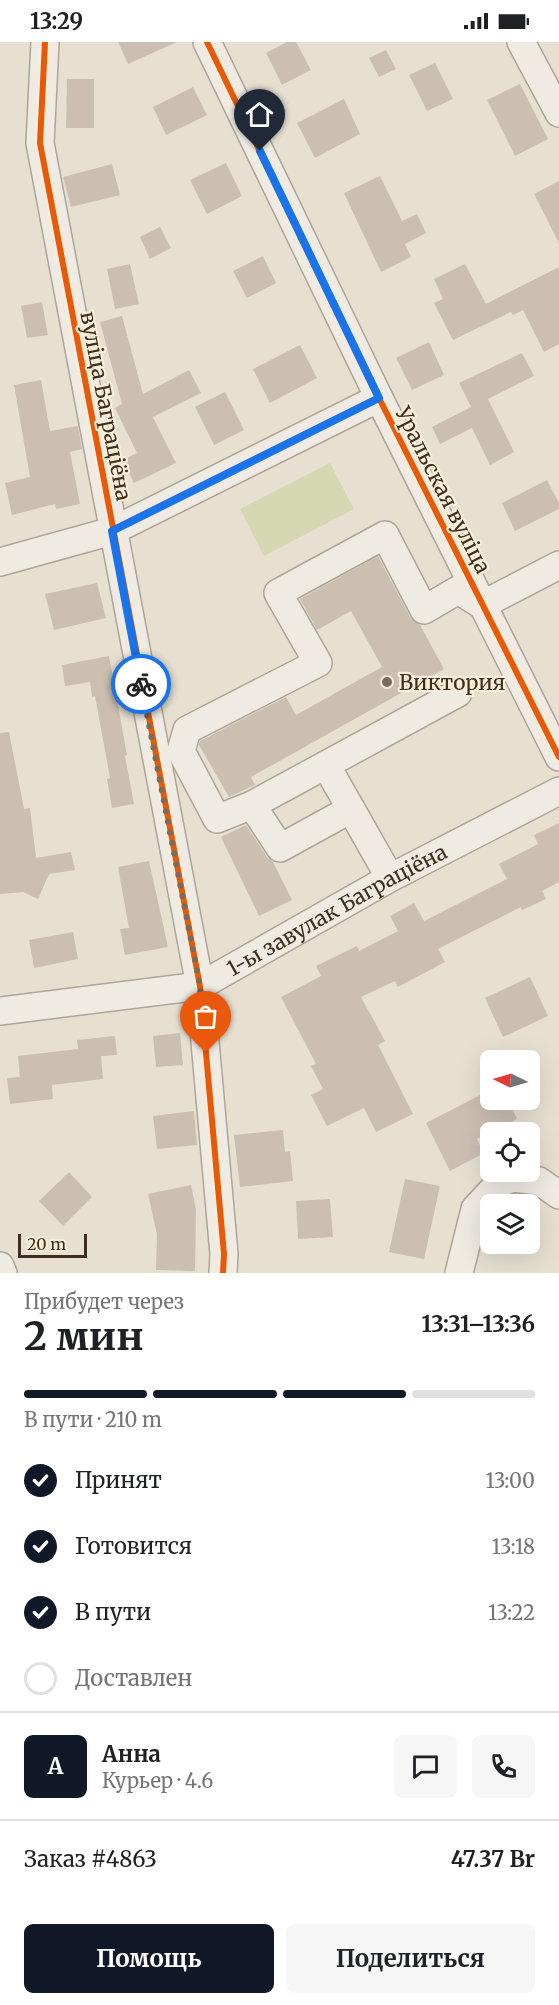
<!DOCTYPE html>
<html lang="ru">
<head>
<meta charset="utf-8">
<style>
  :root { --surface:#fff; --page:#f6f6f6; --text:#202124; --muted:#757577; --line:#e0e0e0; --accent:#111827 }
  body { margin:0; font-family:Merriweather,serif; background:var(--page); color:var(--text); height:100vh; display:flex; flex-direction:column; font-size:22px; white-space:nowrap }
  * { box-sizing:border-box; margin:0 }
  p { font-size:20px; color:var(--muted) }
  .icon { flex:none; width:33px; height:33px; fill:none; stroke:currentColor; stroke-width:2; stroke-linecap:round; stroke-linejoin:round }
  .map { position:relative; height:1231px; overflow:hidden }
  .side { display:flex; flex-direction:column; background:var(--surface); flex:1 }
  .side>* { flex:none }
  .needle { width:39px; rotate:275deg }
  .fabs { position:absolute; left:480px; top:1008px; display:grid; gap:12px }
  .fabs a { display:grid; place-items:center; width:60px; height:60px; border-radius:9px; background:var(--surface); box-shadow:0 6px 24px #0002; font-size:30px }
  .scale { position:absolute; left:18px; bottom:15px; width:69px; box-sizing:border-box; padding-left:6px; border:3px solid #3d2e20; border-top:0; font-size:16px; line-height:21px; white-space:nowrap; color:#3d2e20; -webkit-text-stroke:4px #f7eed8; paint-order:stroke }
  .pin { position:absolute; display:grid; place-items:center; width:51px; height:51px; color:#fff; margin:-62px -26px; border-radius:50% 50% 50% 0; rotate:-45deg; box-shadow:0 0 6px #0007 }
  .pin .icon { rotate:45deg }
  .courier { position:absolute; display:grid; place-items:center; width:60px; height:60px; margin:-30px; border:4px solid #1a73e8; border-radius:50%; background:#fff; color:#222; box-shadow:0 2px 8px #0007 }
  .headline em { font-style:normal; font-weight:700 }
  .headline div { display:flex; flex-direction:column-reverse }
  .headline { display:flex; align-items:center; justify-content:space-between; height:102px; padding:0 24px }
  h1 { font-size:39px; font-weight:700; line-height:45px }
  .bar { display:grid; grid-template-columns:repeat(4,1fr); gap:9px 6px; align-content:center; height:72px; padding:0 24px }
  .bar i { height:8px; border-radius:4px; background:var(--line) }
  .bar .current { background:var(--accent) }
  .bar p { grid-column:span 4 }
  .line { display:flex; align-items:center; gap:15px; padding:0 24px; border-top:2px solid var(--line) }
  .line div { flex:1 }
  .round { display:grid; place-items:center; flex:none; width:63px; height:63px; border-radius:9px; background:var(--page) }
  ol { padding:0 24px; list-style:none }
  li { display:flex; align-items:center; gap:18px; height:66px }
  li p { margin-inline-start:auto }
  li .icon { padding:6px; border-radius:50%; background:var(--accent); color:#fff; stroke-width:4 }
  li:last-child { color:var(--muted) }
  li i { width:33px; height:33px; border:3px solid var(--line); border-radius:50% }
  .cta { display:flex; gap:12px; margin-top:auto; padding:12px 24px }
  .cta a { flex:1; height:69px; border-radius:9px; background:var(--accent); color:#fff; font-size:24px; font-weight:700; line-height:69px; text-align:center }
  .cta a+a { background:var(--page); color:var(--text) }
  .status { display:flex; justify-content:space-between; align-items:center; height:42px; padding:0 30px; background:var(--surface); direction:ltr }
  .status svg { height:16px; fill:currentColor }
  .map>svg:first-child { display:block }
  .green { fill:#d6d7b3 }
  .building { fill:#cbbfb2 }
  .lines { fill:none; stroke-linecap:round; stroke-linejoin:round }
  .minor-casing { stroke:#ada599; stroke-width:30 }
  .minor { stroke:#efebe3; stroke-width:27 }
  .cycleway-casing { stroke:#f7eed8; stroke-width:10 }
  .cycleway { stroke:#e8590c; stroke-width:6 }
  .done { stroke:#786c5e; stroke-width:6; stroke-dasharray:0 10.8 }
  .route { stroke:#1a73e8; stroke-width:8 }
  .poi-dot { fill:#786c5e; stroke:#f7eed8; stroke-width:2 }
  .labels { text-anchor:middle; dominant-baseline:central; stroke-width:4.5; stroke-linejoin:round; paint-order:stroke }
  .street-label { font-size:21px; fill:#3d2e20; stroke:#f7eed8 }
  .poi-label { font-size:21px; fill:#3d2e20; stroke:#f7eed8; text-anchor:start }
</style>
</head>
<body>
<div class="status"><b>13:29</b><svg viewBox="0 0 49 12"><path d="M0 12V9h3v3zM5 12V6h3v6zM10 12V3h3v9zM15 12V0h3v12zM26 1h20v11H26zM47 4h2v5h-2z"/></svg></div>
<div class="map">
<svg width="559" height="1231" viewBox="0 0 559 1231">
  <rect width="100%" height="100%" fill="#e7e0d1"/>
  <path class="green" d="M 330,421 L 354,467 L 264,514 L 240,467 Z"/>
  <g class="building">
    <path d="M 118,0 L 177,0 L 128,22 Z"/>
    <path d="M 287,0 L 296,0 L 311,28 L 282,43 L 266,11 Z"/>
    <path d="M 386,8 L 396,27 L 379,35 L 369,16 Z"/>
    <path d="M 435,21 L 453,57 L 427,69 L 409,33 Z"/>
    <path d="M 67,37 L 94,37 L 94,86 L 66,86 Z"/>
    <path d="M 520,42 L 548,97 L 515,114 L 487,58 Z"/>
    <path d="M 193,45 L 207,73 L 166,93 L 153,65 Z"/>
    <path d="M 344,57 L 360,92 L 315,116 L 297,81 Z"/>
    <path d="M 226,121 L 242,154 L 207,172 L 190,138 Z"/>
    <path d="M 112,122 L 120,153 L 71,165 L 63,135 Z"/>
    <path d="M 380,134 L 402,179 L 417,172 L 426,191 L 405,202 L 411,215 L 381,230 L 344,151 Z"/>
    <path d="M 559,139 L 559,201 L 534,152 Z"/>
    <path d="M 160,185 L 171,206 L 150,217 L 140,195 Z"/>
    <path d="M 263,214 L 276,241 L 247,256 L 233,229 Z"/>
    <path d="M 130,222 L 139,262 L 115,267 L 107,227 Z"/>
    <path d="M 465,222 L 486,262 L 559,225 L 559,302 L 544,310 L 523,268 L 513,273 L 511,270 L 453,298 L 434,261 L 443,257 L 434,237 Z"/>
    <path d="M 42,260 L 48,293 L 27,296 L 21,264 Z"/>
    <path d="M 122,274 L 143,352 L 189,328 L 201,351 L 153,375 L 176,421 L 134,441 L 123,418 L 137,411 L 115,366 L 122,362 L 100,280 Z"/>
    <path d="M 429,300 L 444,333 L 412,348 L 396,316 Z"/>
    <path d="M 300,303 L 317,336 L 270,361 L 253,327 Z"/>
    <path d="M 522,311 L 534,334 L 488,357 L 514,410 L 490,423 L 472,386 L 440,402 L 432,385 L 471,365 L 459,341 Z"/>
    <path d="M 41,338 L 50,389 L 78,384 L 82,407 L 70,410 L 80,462 L 56,467 L 55,462 L 12,473 L 5,441 L 30,435 L 14,343 Z"/>
    <path d="M 225,350 L 244,388 L 214,403 L 195,365 Z"/>
    <path d="M 547,438 L 559,461 L 559,467 L 515,489 L 502,461 Z"/>
    <path d="M 378,514 L 410,575 L 420,583 L 444,627 L 251,735 L 255,743 L 229,755 L 199,703 L 200,699 L 286,655 L 296,673 L 382,625 L 351,569 L 317,588 L 300,557 Z"/>
    <path d="M 97,541 L 106,576 L 54,588 L 45,552 Z"/>
    <path d="M 109,614 L 127,713 L 125,714 L 134,762 L 112,766 L 107,737 L 110,736 L 95,654 L 92,655 L 90,640 L 65,644 L 62,623 Z"/>
    <path d="M 9,690 L 24,767 L 30,766 L 36,816 L 71,810 L 75,828 L 49,832 L 38,857 L 23,850 L 0,852 L 0,691 Z"/>
    <path d="M 559,781 L 559,840 L 542,849 L 546,857 L 522,868 L 521,865 L 438,907 L 445,920 L 398,945 L 395,939 L 361,955 L 385,999 L 378,1003 L 413,1072 L 376,1090 L 364,1066 L 327,1084 L 311,1053 L 323,1047 L 311,1024 L 316,1022 L 281,955 L 321,934 L 316,924 L 357,904 L 359,909 L 398,889 L 390,874 L 414,861 L 424,879 L 507,837 L 499,822 L 538,802 L 534,793 Z"/>
    <path d="M 246,783 L 267,815 L 273,820 L 292,858 L 259,874 L 221,795 Z"/>
    <path d="M 149,819 L 168,905 L 125,913 L 120,887 L 129,886 L 118,825 Z"/>
    <path d="M 73,890 L 78,917 L 34,926 L 29,898 Z"/>
    <path d="M 530,935 L 548,974 L 503,995 L 485,956 Z"/>
    <path d="M 180,991 L 183,1023 L 156,1025 L 153,994 Z"/>
    <path d="M 115,994 L 117,1013 L 101,1014 L 103,1037 L 52,1043 L 53,1057 L 10,1062 L 7,1036 L 20,1035 L 18,1014 L 78,1007 L 77,998 Z"/>
    <path d="M 490,1048 L 490,1058 L 508,1058 L 517,1077 L 477,1097 L 484,1111 L 450,1129 L 426,1081 Z"/>
    <path d="M 194,1069 L 197,1103 L 157,1107 L 153,1074 Z"/>
    <path d="M 283,1088 L 285,1110 L 290,1109 L 293,1139 L 240,1145 L 234,1093 Z"/>
    <path d="M 69,1130 L 92,1155 L 63,1184 L 39,1159 Z"/>
    <path d="M 405,1137 L 440,1144 L 424,1217 L 389,1210 Z"/>
    <path d="M 191,1143 L 196,1168 L 195,1229 L 156,1228 L 157,1192 L 148,1152 Z"/>
    <path d="M 330,1157 L 333,1195 L 298,1197 L 296,1159 Z"/>
  </g>
  <g class="lines">
    <g class="minor-casing">
      <g id="minor">
        <path d="M 45,0 L 40,101 L 200,944 L 224,1212 L 223,1231"/>
        <path d="M 207,0 L 379,356 L 559,715"/>
        <path d="M 521,0 L 559,71"/>
        <path d="M 0,520 L 112,489 L 379,356"/>
        <path d="M 326,723 L 351,767"/>
        <path d="M 252,763 L 458,651"/>
        <path d="M 390,836 L 351,767 L 280,806 L 252,763 L 217,777 L 181,709 L 187,688 L 318,621 L 278,551 L 385,493 L 424,568 L 458,548 L 482,563 L 559,523"/>
        <path id="s1" d="M 0,969 L 200,944 L 390,836 L 559,749"/>
        <path d="M 0,1224 L 3,1231"/>
        <path d="M 459,1231 L 475,1167 L 497,1143 L 512,1136 L 539,1139 L 559,1153"/>
      </g>
    </g>
    <use href="#minor" class="minor"/>
    <g class="cycleway-casing">
      <g id="cycleway">
        <path d="M 45,0 L 40,101 L 200,944 L 224,1212 L 223,1231"/>
        <path d="M 207,0 L 379,356 L 559,715"/>
      </g>
    </g>
    <use href="#cycleway" class="cycleway"/>
  </g>
  <g class="lines">
    <path class="done" d="M 141,642 L 200,944 L 206,1011"/>
    <path class="route" d="M 141,642 L 112,489 L 379,356 L 260,109"/>
  </g>
  <circle class="poi-dot" cx="387" cy="640" r="6"/>
  <g class="labels">
    <g class="street-label">
      <text transform="translate(106 364) rotate(79)">вуліца Баграціёна</text>
      <text transform="translate(443 448) rotate(63)">Уральская вуліца</text>
      <text stroke="none"><textPath href="#s1" startOffset="358">1-ы завулак Баграціёна</textPath></text>
    </g>
    <g class="poi-label">
      <text x="399" y="640">Виктория</text>
    </g>
  </g>
</svg>
<div class="fabs">
<a><svg class="needle" viewBox="-14 -14 28 28"><path d="M0-13l5 13h-10z" fill="#e53935"/><path d="M0 13l5-13h-10z" fill="#757577"/></svg></a>
<a><svg class="icon" aria-label="locate" viewBox="0 0 24 24"><circle cx="12" cy="12" r="6"/><path d="M12 2v4M12 18v4M2 12h4M18 12h4"/></svg></a>
<a><svg class="icon" aria-label="layers" viewBox="0 0 24 24"><path d="M12 4l9 5-9 5-9-5zM3 14l9 5 9-5"/></svg></a>
</div>
<div class="scale">20 m</div>
<div class="pin" style="left:206px;top:1011px;background:#ea580c"><svg class="icon" aria-label="bag" viewBox="0 0 24 24"><path d="M5 8h14l-1 12H6zM9 8a3 3 0 0 1 6 0"/></svg></div>
<div class="pin" style="left:260px;top:109px;background:#1f2937"><svg class="icon" aria-label="home" viewBox="0 0 24 24"><path d="M3 11l9-7 9 7M6 9v11h12V9"/></svg></div>
<div class="courier" style="left:141px;top:642px"><svg class="icon" aria-label="bike" viewBox="0 0 24 24"><circle cx="6" cy="16" r="4"/><circle cx="18" cy="16" r="4"/><path d="M6 16l4-8h5l3 8M10 8l3 8H6M13 5h3"/></svg></div>
</div>
<section class="side">
<div class="headline"><div><h1>2 мин</h1><p>Прибудет через</p></div><em>13:31–13:36</em></div>
<div class="bar"><i class="current"></i><i class="current"></i><i class="current"></i><i></i><p>В пути · 210 m</p></div>
<ol>
<li><svg class="icon" aria-label="check" viewBox="0 0 24 24"><path d="M5 12l5 5 9-10"/></svg>Принят<p>13:00</p></li>
<li><svg class="icon" aria-label="check" viewBox="0 0 24 24"><path d="M5 12l5 5 9-10"/></svg>Готовится<p>13:18</p></li>
<li><svg class="icon" aria-label="check" viewBox="0 0 24 24"><path d="M5 12l5 5 9-10"/></svg>В пути<p>13:22</p></li>
<li><i></i>Доставлен</li>
</ol>
<div class="line" style="height:108px"><b class="round" style="background:var(--accent);color:#fff">А</b><div><b>Анна</b><p>Курьер · 4.6</p></div><a class="round"><svg class="icon" aria-label="chat" viewBox="0 0 24 24"><path d="M4 5h16v11H9l-5 4z"/></svg></a><a class="round"><svg class="icon" aria-label="phone" viewBox="0 0 24 24"><path d="M5 4h4l2 5-3 2q2 4 5 5l2-3 5 2v4C11 20 4 13 5 4z"/></svg></a></div>
<div class="line" style="height:78px"><div>Заказ #4863</div><b>47.37 Br</b></div>
<div class="cta"><a>Помощь</a><a>Поделиться</a></div>
</section>
</body>
</html>
